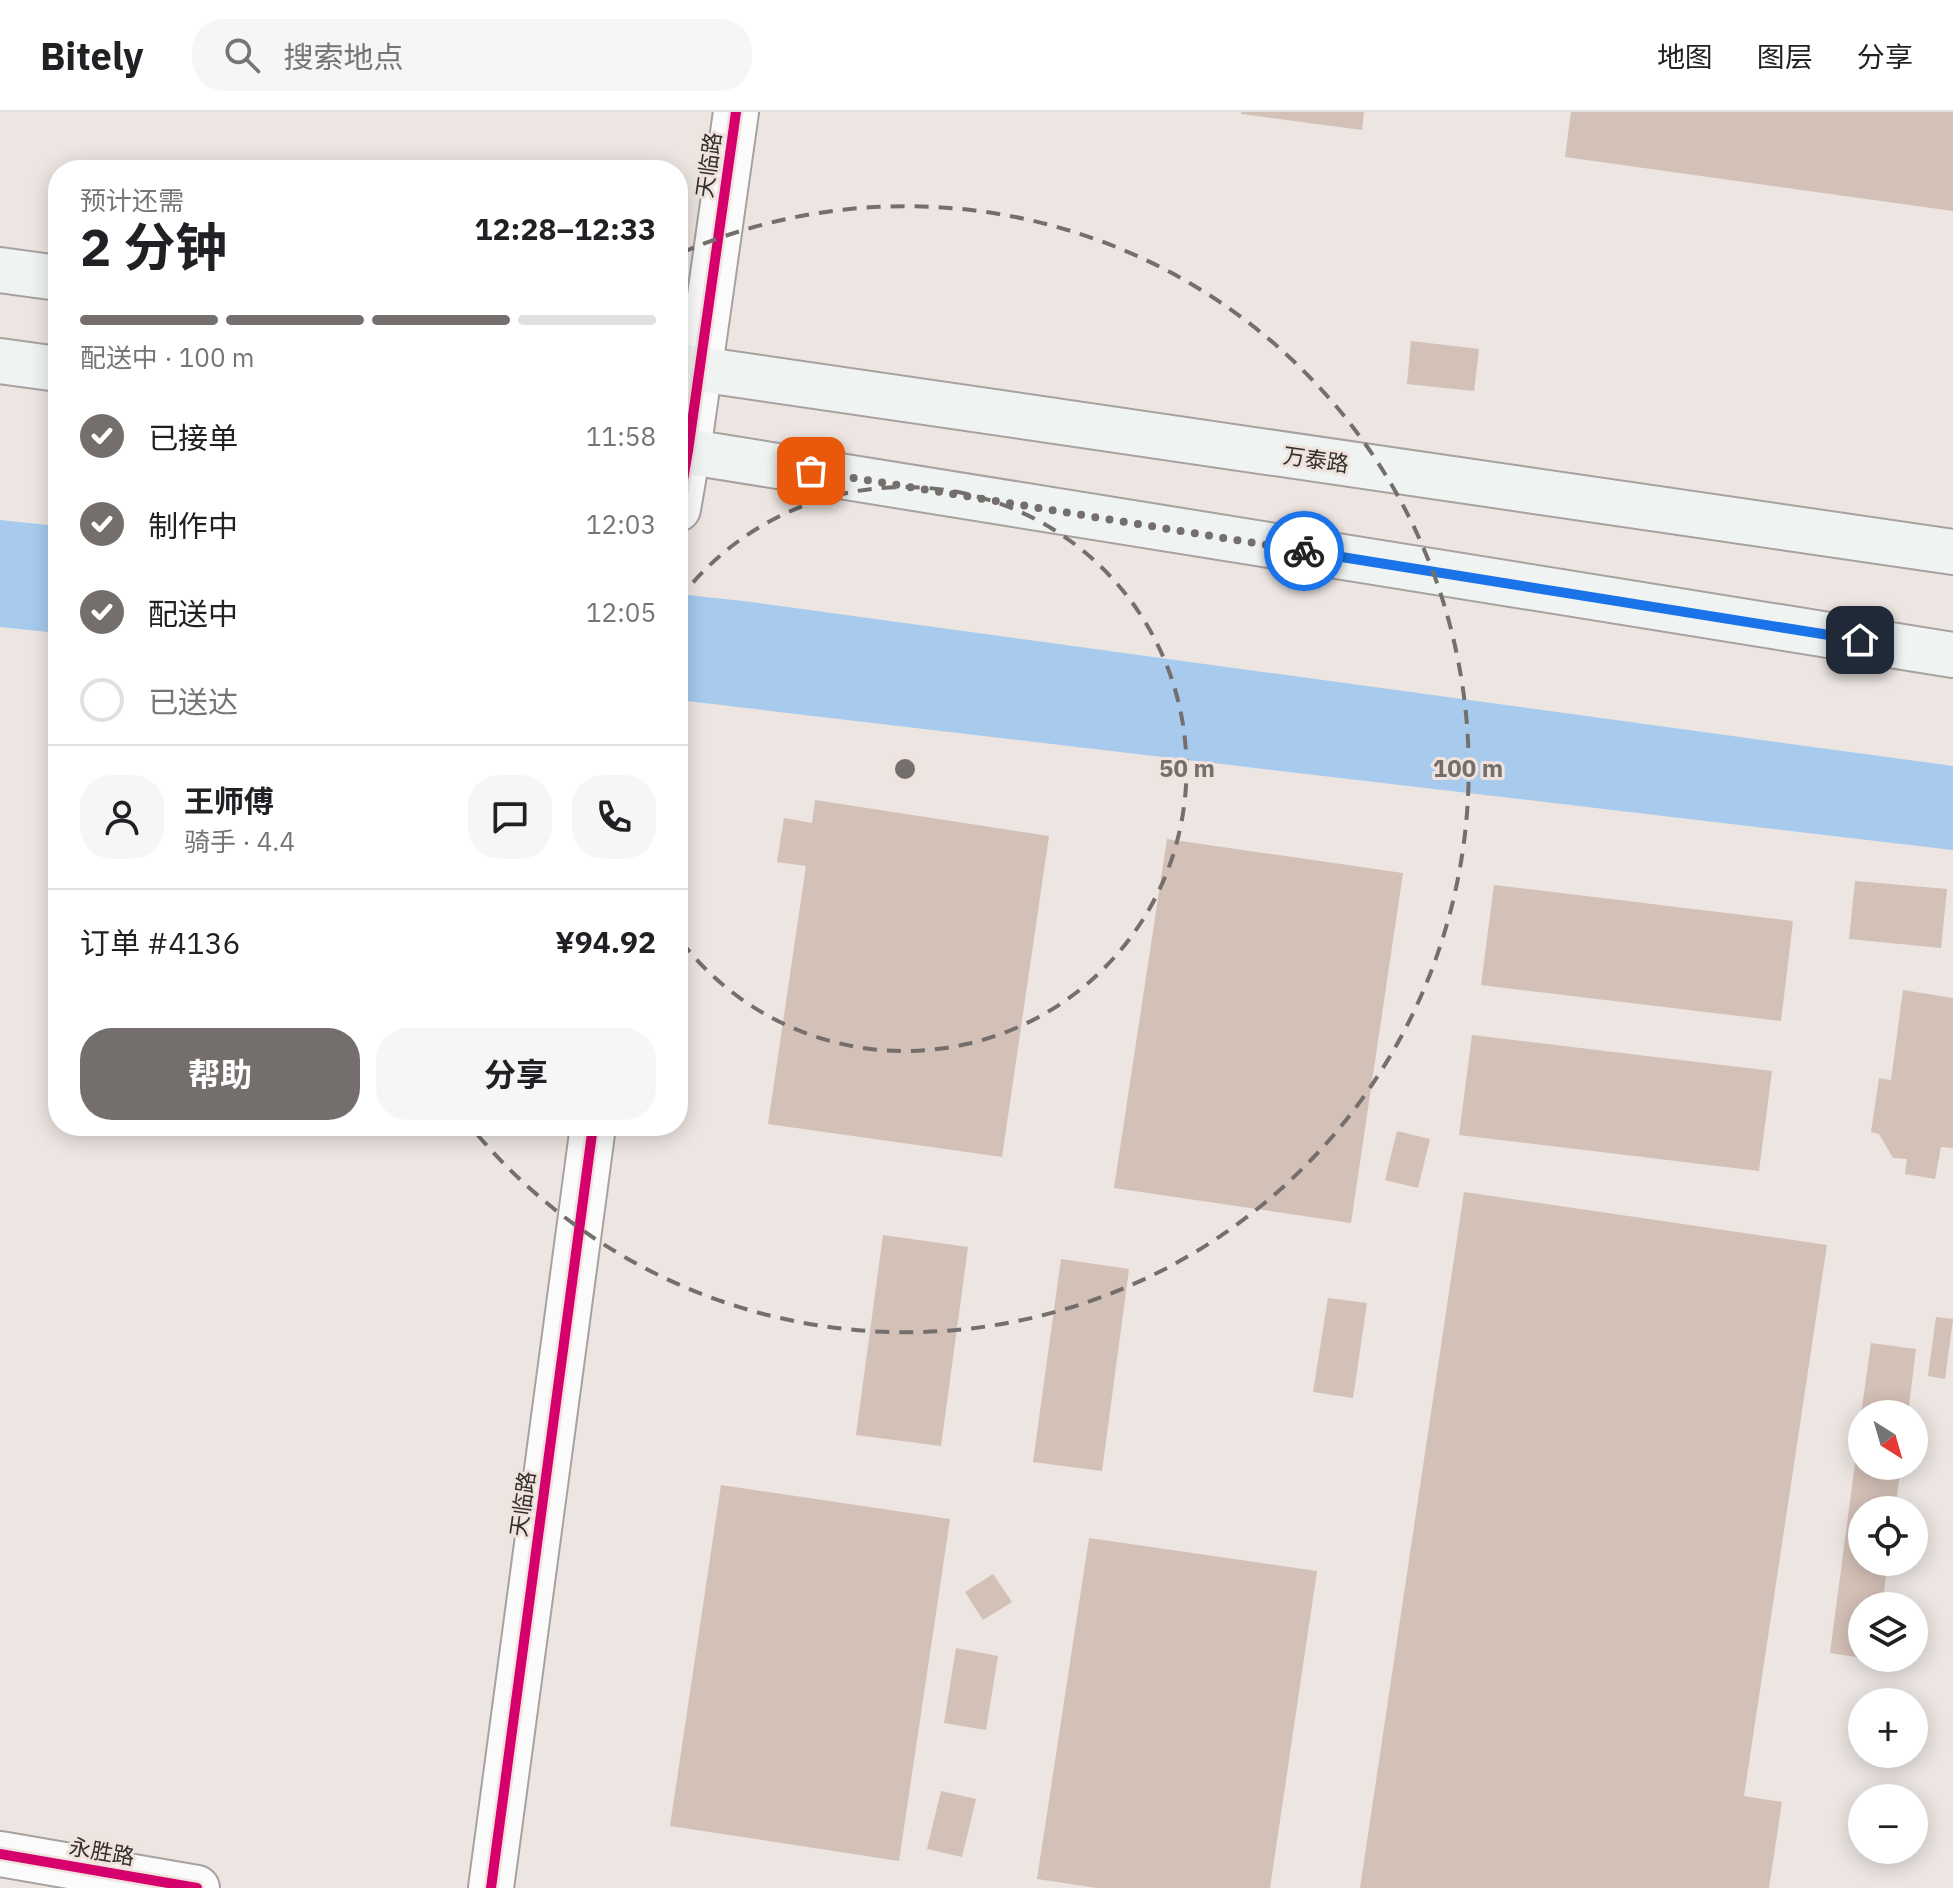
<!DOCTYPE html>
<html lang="zh">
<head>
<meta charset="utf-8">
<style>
  :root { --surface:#fff; --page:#f6f6f6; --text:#202124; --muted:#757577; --line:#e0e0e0; --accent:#746f6c }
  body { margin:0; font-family:"IBM Plex Sans","Noto Sans SC",sans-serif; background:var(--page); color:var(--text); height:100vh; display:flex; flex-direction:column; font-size:30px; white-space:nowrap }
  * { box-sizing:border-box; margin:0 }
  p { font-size:26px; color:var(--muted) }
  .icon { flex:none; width:44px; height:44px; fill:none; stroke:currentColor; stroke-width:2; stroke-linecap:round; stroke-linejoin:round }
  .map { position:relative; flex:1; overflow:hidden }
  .details { position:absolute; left:48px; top:48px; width:640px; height:976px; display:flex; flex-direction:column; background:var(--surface); border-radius:32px; box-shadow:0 4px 20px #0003 }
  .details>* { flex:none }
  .needle { width:52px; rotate:143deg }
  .fabs { position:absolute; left:1848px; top:1288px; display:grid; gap:16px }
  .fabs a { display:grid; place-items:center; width:80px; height:80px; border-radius:50%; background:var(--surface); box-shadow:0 4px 20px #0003; font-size:40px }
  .pin { position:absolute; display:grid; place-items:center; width:68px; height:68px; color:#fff; margin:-34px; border-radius:16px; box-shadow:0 4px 12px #0006 }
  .courier { position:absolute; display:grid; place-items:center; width:80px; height:80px; margin:-40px; border:6px solid #1a73e8; border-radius:50%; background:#fff; color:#222; box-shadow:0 2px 10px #0007 }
  .headline em { font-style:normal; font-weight:700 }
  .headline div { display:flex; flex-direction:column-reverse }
  .headline { display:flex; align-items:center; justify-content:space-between; height:136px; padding:0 32px }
  h1 { font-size:52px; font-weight:700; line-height:60px }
  .bar { display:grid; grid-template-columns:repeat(4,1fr); gap:12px 8px; align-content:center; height:96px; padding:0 32px }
  .bar i { height:10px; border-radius:6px; background:var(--line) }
  .bar .on { background:var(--accent) }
  .bar p { grid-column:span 4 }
  .line { display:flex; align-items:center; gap:20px; padding:0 32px; border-top:2px solid var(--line) }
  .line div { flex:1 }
  .round { display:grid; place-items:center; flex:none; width:84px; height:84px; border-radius:32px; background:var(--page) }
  ol { padding:0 32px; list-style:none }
  li { display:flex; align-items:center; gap:24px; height:88px }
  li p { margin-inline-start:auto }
  li .icon { padding:8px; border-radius:50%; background:var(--accent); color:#fff; stroke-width:4 }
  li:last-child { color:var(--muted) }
  li i { width:44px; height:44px; border:4px solid var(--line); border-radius:50% }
  .cta { display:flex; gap:16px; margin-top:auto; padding:16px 32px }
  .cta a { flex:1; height:92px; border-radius:32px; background:var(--accent); color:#fff; font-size:32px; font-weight:700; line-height:92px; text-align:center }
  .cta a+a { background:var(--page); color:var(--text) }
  header { display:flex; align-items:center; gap:48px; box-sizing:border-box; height:112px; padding:0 40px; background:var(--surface); border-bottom:2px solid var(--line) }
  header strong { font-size:38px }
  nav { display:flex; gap:44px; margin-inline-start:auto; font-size:28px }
  .search { width:560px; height:72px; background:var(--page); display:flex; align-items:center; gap:20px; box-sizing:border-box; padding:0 28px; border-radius:32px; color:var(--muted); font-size:30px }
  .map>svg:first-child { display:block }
  .water { fill:#a7caed }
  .building { fill:#d3c0b7 }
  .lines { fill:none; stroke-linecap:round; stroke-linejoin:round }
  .tertiary-casing { stroke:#a7a29f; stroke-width:48 }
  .secondary-casing { stroke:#a7a29f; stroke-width:48 }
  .tertiary { stroke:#fcfbfb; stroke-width:44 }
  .secondary { stroke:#eff3f2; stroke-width:44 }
  .cycleway-casing { stroke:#f0e3de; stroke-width:15 }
  .cycleway { stroke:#d6006c; stroke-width:10 }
  .done { stroke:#746f6c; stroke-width:8; stroke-dasharray:0 14.4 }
  .route { stroke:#1a73e8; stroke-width:10 }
  .ring { fill:none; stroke:#746f6c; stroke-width:4; stroke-dasharray:14 10 }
  .labels { text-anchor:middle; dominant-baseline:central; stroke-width:6; stroke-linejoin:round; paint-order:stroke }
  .street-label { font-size:22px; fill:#342f2d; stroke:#f0e3de }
  .centre { fill:#746f6c; stroke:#f0e3de; stroke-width:4 }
  .ring-label { font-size:24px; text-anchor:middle; font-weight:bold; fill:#746f6c; stroke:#f0e3de; stroke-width:6; stroke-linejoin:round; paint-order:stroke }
</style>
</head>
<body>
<header>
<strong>Bitely</strong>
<div class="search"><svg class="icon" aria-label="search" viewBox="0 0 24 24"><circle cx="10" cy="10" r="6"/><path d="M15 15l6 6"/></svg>搜索地点</div>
<nav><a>地图</a><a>图层</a><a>分享</a></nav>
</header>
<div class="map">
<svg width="1953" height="1776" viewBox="0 0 1953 1776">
  <rect width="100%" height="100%" fill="#ece5e2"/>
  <g class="water">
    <path d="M 0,408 L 58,414 L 58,521 L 0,515 Z"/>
    <path d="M 678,482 L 743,489 L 1953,654 L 1953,738 L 678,588 Z"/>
  </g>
  <g class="building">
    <path d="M 1241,0 L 1364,0 L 1362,18 L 1241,2 Z"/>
    <path d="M 1571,0 L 1953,0 L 1953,99 L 1565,45 Z"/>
    <path d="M 1411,229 L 1479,237 L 1474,279 L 1407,272 Z"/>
    <path d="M 815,688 L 1049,724 L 1002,1045 L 768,1012 L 806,754 L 777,750 L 784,706 L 812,711 Z"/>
    <path d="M 1167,727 L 1403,761 L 1351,1111 L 1114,1076 Z"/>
    <path d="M 1855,769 L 1947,777 L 1941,836 L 1849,827 Z"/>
    <path d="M 1494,773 L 1793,809 L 1781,909 L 1481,873 Z"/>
    <path d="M 1903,878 L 1953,886 L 1953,1036 L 1941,1035 L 1935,1067 L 1905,1062 L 1907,1047 L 1893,1046 L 1879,1022 L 1871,1020 L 1879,966 L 1891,968 Z"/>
    <path d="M 1472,923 L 1772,959 L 1759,1059 L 1459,1023 Z"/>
    <path d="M 1397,1019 L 1430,1027 L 1418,1076 L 1385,1068 Z"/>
    <path d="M 1464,1080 L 1827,1133 L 1744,1684 L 1782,1690 L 1769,1776 L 1360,1776 Z"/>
    <path d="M 883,1123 L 968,1135 L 941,1334 L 856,1323 Z"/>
    <path d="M 1061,1147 L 1129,1157 L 1102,1359 L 1033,1350 Z"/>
    <path d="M 1328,1186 L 1367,1191 L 1353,1286 L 1313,1280 Z"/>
    <path d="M 1936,1205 L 1953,1207 L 1945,1267 L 1928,1264 Z"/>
    <path d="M 1871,1231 L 1916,1237 L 1908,1302 L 1861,1302 Z"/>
    <path d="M 1860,1313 L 1862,1313 L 1862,1354 L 1901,1354 L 1895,1398 L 1862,1398 L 1862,1450 L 1888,1450 L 1882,1494 L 1862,1494 L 1862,1546 L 1830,1541 Z"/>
    <path d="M 721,1373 L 950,1407 L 899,1749 L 670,1714 Z"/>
    <path d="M 1089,1426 L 1317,1459 L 1270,1776 L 1097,1776 L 1037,1767 Z"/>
    <path d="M 993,1462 L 1012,1490 L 983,1508 L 965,1480 Z"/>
    <path d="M 956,1536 L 998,1544 L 986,1618 L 944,1611 Z"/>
    <path d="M 941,1679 L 976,1687 L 962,1745 L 927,1737 Z"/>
  </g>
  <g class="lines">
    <g class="tertiary-casing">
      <g id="tertiary">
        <path d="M 678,397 L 688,339 L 736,0"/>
        <path d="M 0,1742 L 197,1776"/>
        <path d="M 491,1776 L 593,1014"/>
      </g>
    </g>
    <g class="secondary-casing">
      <g id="secondary">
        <path d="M 0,158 L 58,166"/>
        <path d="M 0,249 L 58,257"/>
        <path d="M 678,254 L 1953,440"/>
        <path d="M 678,338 L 1953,543"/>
      </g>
    </g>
    <use href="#tertiary" class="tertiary"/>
    <use href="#secondary" class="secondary"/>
    <g class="cycleway-casing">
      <g id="cycleway">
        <path d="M 678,397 L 688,339 L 736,0"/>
        <path d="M 0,1742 L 197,1776"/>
        <path d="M 491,1776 L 593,1014"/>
      </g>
    </g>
    <use href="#cycleway" class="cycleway"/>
  </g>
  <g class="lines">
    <path class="done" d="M 811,359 L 1304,439"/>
    <path class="route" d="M 1304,439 L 1860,528"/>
  </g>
  <g class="ring">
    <path d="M678 489A282 282 0 1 1 678 825"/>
    <path d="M681 141A563 563 0 1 1 471 1015"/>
  </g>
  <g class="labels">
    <g class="street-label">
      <text transform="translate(708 53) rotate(-82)">天临路</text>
      <text transform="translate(1316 347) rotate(8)">万泰路</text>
      <text transform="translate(522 1392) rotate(-82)">天临路</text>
      <text transform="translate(102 1739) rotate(10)">永胜路</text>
    </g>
  </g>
  <circle cx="905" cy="657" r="12" class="centre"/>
  <g class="ring-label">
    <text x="1187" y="665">50 m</text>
    <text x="1468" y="665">100 m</text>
  </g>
</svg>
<div class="fabs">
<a><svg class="needle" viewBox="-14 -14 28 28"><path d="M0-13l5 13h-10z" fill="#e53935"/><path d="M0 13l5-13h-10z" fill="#757577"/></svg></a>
<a><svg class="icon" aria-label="locate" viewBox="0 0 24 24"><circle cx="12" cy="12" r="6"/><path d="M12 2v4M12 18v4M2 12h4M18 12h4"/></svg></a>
<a><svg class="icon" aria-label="layers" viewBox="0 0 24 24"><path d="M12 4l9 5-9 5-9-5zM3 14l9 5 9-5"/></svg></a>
<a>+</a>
<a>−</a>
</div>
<div class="pin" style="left:811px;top:359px;background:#ea580c"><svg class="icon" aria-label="bag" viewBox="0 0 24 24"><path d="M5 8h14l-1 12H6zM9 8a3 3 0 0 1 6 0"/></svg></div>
<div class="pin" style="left:1860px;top:528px;background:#1f2937"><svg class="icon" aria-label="home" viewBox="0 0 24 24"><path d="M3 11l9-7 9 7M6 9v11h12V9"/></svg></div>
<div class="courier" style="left:1304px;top:439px"><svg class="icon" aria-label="bike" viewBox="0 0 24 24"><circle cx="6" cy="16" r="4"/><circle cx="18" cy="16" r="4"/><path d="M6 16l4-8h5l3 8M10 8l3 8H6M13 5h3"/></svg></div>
<section class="details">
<div class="headline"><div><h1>2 分钟</h1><p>预计还需</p></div><em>12:28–12:33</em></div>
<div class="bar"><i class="on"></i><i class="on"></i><i class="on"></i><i></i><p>配送中 · 100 m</p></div>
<ol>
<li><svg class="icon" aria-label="check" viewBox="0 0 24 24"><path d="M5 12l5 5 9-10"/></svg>已接单<p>11:58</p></li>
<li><svg class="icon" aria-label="check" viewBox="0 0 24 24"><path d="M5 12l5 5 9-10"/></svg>制作中<p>12:03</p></li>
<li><svg class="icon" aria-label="check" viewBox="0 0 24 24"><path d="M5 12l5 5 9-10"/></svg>配送中<p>12:05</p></li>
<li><i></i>已送达</li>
</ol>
<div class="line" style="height:144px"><a class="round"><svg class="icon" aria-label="person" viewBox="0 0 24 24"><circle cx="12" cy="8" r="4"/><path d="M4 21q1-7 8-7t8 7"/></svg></a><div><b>王师傅</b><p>骑手 · 4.4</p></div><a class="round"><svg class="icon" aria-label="chat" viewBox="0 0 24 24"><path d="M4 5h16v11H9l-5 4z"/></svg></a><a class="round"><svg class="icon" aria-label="phone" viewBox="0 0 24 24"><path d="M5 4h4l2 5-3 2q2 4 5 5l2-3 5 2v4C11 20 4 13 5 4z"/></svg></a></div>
<div class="line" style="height:104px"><div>订单 #4136</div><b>¥94.92</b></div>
<div class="cta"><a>帮助</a><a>分享</a></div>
</section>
</div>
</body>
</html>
